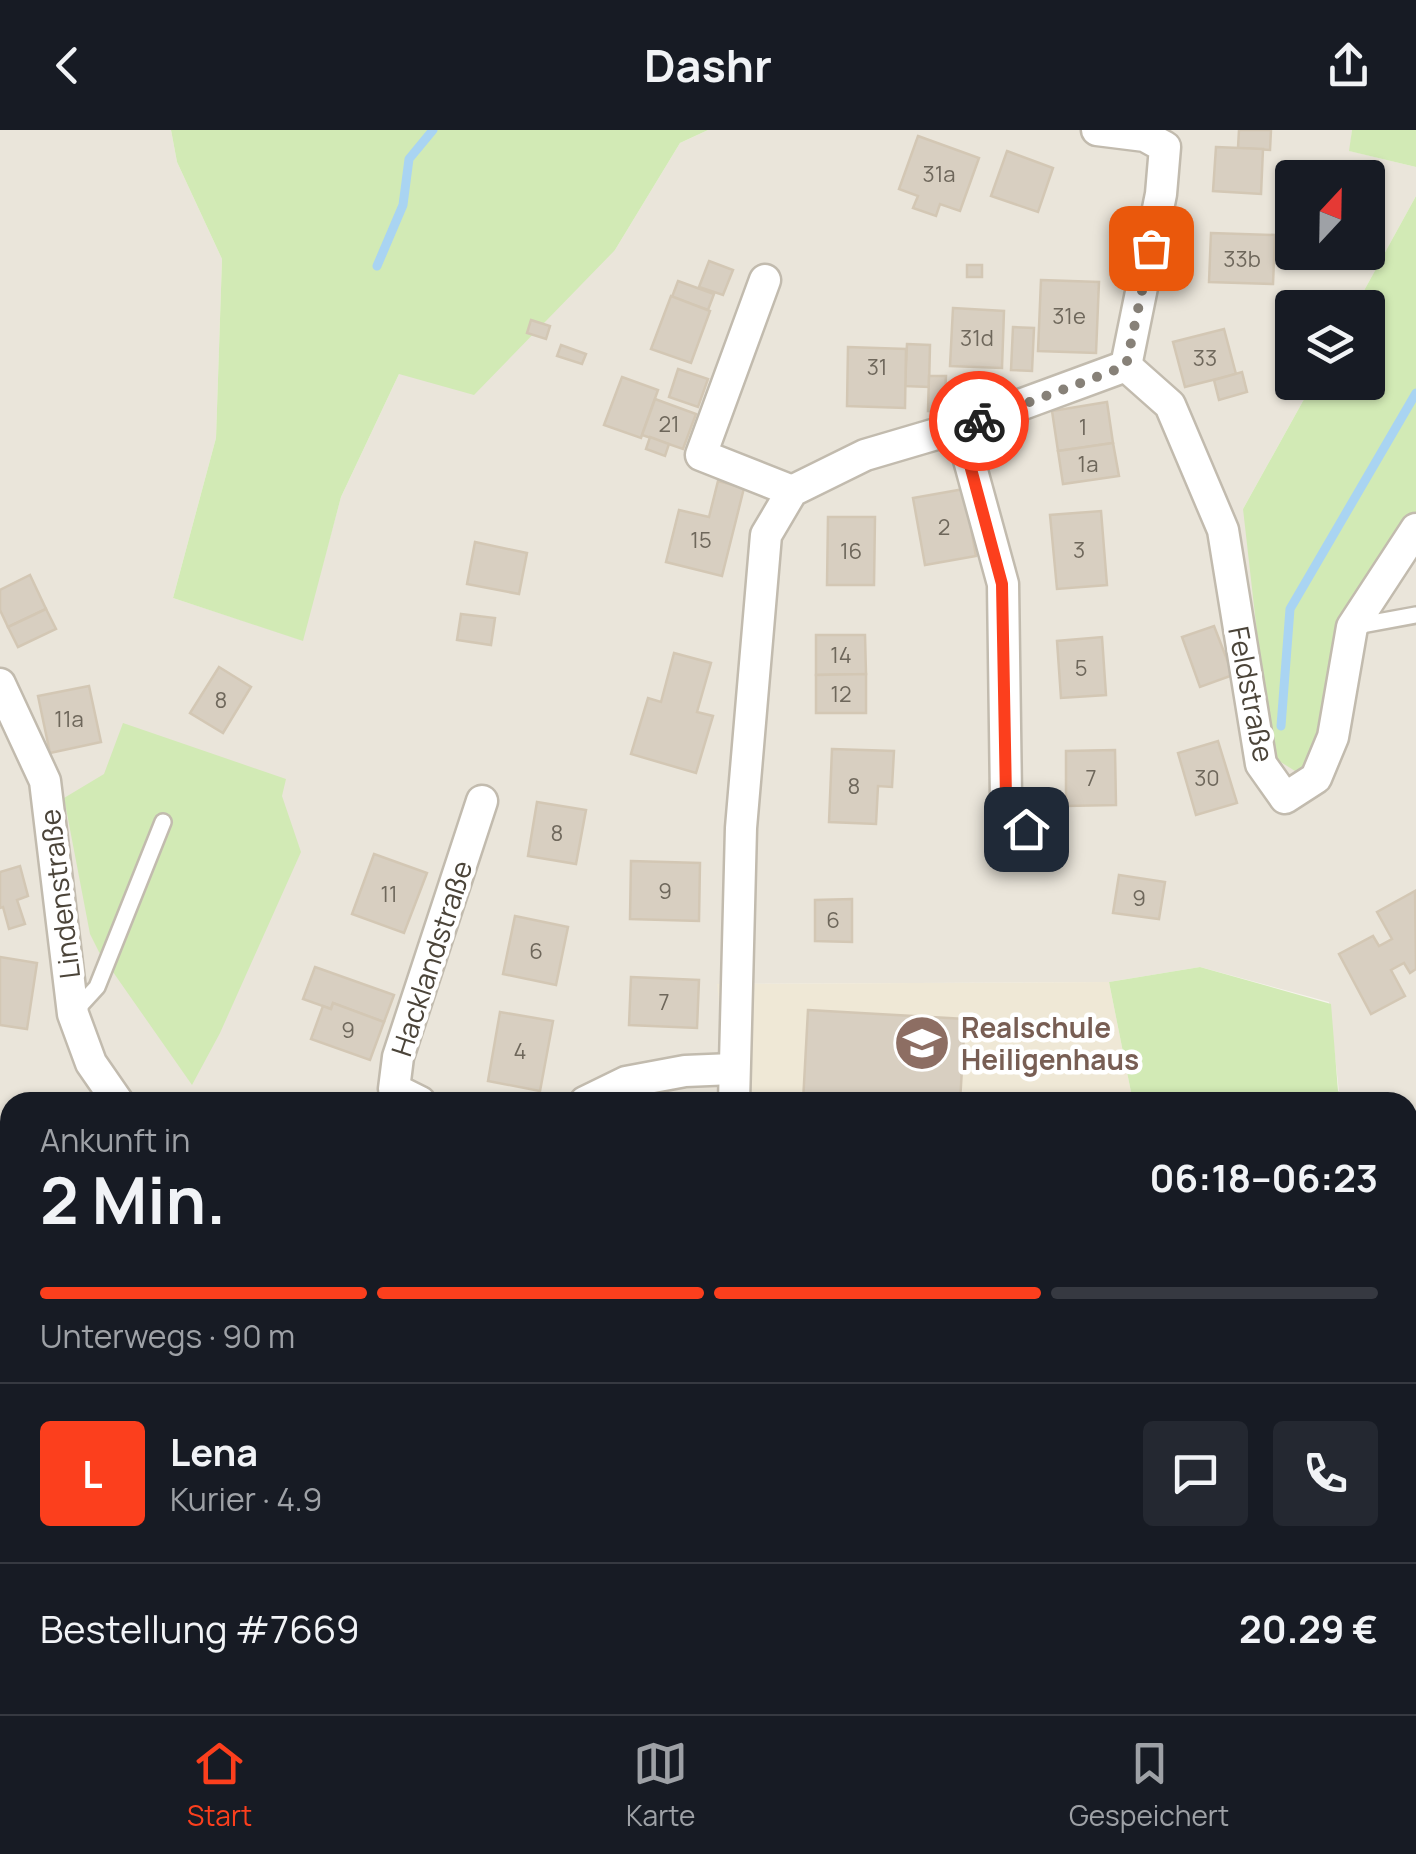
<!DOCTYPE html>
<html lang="de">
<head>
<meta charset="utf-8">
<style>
  :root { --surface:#171b24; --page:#242831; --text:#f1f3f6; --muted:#9ea1a6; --line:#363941; --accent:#fc3f1d }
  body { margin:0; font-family:Manrope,sans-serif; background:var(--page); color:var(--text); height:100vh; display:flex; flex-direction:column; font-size:38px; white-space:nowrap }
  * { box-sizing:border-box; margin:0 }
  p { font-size:32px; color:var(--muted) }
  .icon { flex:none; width:55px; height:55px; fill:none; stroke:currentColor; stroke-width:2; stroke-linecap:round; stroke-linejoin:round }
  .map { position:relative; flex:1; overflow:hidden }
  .sheet { position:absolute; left:0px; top:962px; width:1418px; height:622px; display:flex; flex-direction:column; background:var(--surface); border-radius:30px 30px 0 0; box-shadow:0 2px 8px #0004 }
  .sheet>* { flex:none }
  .needle { width:65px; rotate:22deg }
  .tools { position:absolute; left:1275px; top:30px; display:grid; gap:20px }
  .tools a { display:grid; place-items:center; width:110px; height:110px; border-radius:10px; background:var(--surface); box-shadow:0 2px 8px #0004; font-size:50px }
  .pin { position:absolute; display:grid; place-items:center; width:85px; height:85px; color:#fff; margin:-42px; border-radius:20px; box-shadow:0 5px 15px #0006 }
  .courier { position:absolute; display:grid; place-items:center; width:100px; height:100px; margin:-50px; border:8px solid #fc3f1d; border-radius:50%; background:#fff; color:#222; box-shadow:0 2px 12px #0007 }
  .headline em { font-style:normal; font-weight:700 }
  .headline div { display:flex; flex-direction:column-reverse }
  .headline { display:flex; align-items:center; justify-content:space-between; height:170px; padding:0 40px }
  h1 { font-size:65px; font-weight:700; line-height:75px }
  .bar { display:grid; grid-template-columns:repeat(4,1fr); gap:15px 10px; align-content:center; height:120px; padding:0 40px }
  .bar i { height:12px; border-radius:8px; background:var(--line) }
  .bar .on { background:var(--accent) }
  .bar p { grid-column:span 4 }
  .line { display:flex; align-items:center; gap:25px; padding:0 40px; border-top:2px solid var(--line) }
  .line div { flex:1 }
  .round { display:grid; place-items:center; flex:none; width:105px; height:105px; border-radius:10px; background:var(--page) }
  header { display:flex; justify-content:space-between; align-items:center; height:130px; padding:0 40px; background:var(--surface); font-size:45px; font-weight:700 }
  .tabs { display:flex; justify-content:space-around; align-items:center; height:140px; border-top:2px solid var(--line); background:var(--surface); font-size:28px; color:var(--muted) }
  .tabs a { display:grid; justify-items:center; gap:5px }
  .tabs .on { color:var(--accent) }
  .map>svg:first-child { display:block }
  .residential { fill:#eae5da; fill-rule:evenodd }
  .industrial { fill:#e6e2dd }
  .education { fill:#efe8d6 }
  .green { fill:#d2eab5 }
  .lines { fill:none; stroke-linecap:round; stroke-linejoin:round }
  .stream { stroke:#a9d4f2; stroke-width:9 }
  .building { fill:#d8cfc1; stroke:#d3c7b4; stroke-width:2.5 }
  .lane-casing { stroke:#c2bbae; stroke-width:20 }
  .street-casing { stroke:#c2bbae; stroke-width:35 }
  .secondary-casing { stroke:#d6c79b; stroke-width:50 }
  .lane { stroke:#fff; stroke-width:15 }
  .street { stroke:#fff; stroke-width:30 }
  .secondary { stroke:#fff3cd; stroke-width:45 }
  .done { stroke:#878178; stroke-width:10; stroke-dasharray:0 18 }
  .route { stroke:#fc3f1d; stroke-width:12 }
  .labels { text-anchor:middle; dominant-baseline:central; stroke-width:9; stroke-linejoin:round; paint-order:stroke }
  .number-label { font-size:22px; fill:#6e675b }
  .street-label { font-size:28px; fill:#4b4439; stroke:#fff }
  .education-label { font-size:28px; font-weight:bold; fill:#785e54; stroke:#fff; text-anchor:start }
</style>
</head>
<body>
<header><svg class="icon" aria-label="back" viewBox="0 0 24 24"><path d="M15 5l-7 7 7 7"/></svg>Dashr<svg class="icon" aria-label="share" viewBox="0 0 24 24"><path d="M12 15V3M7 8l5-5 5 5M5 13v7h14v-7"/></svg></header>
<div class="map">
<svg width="1416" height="1584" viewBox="0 0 1416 1584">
  <rect width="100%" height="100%" fill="#f6f3ec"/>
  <g class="residential">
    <path d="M 0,0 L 171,0 L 177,32 L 222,129 L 216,308 L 173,468 L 302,510 L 341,367 L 399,244 L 615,120 L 680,13 L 708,0 L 1352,0 L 1350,21 L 1416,37 L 1416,66 L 1355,177 L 1292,178 L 1292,252 L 1313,253 L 1243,379 L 1352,497 L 1416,399 L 1416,1019 L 1408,1013 L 1408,972 L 1353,972 L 1339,962 L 1329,872 L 1200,837 L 1109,852 L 718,854 L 730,972 L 10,972 L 10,1575 L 892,1575 L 893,1584 L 0,1584 ZM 1292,48 L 1368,48 L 1368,122 L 1292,122 Z"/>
    <path d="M 1416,1107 L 1416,1372 L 1408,1373 L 1408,1108 Z"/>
  </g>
  <path class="industrial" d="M 1416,1372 L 1416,1584 L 893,1584 L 892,1575 L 1408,1575 L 1408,1373 Z"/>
  <path class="education" d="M 1109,852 L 1133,972 L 730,972 L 717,854 Z"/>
  <g class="green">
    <path d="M 171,0 L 708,0 L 680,13 L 615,120 L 474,265 L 399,244 L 341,367 L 303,511 L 173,468 L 216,308 L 222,129 L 177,32 Z"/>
    <path d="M 1352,0 L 1416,0 L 1416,37 L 1349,21 Z"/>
    <path d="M 1416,66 L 1416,399 L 1352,497 L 1308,649 L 1271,626 L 1243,379 L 1313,253 L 1368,252 L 1368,178 L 1355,177 Z"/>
    <path d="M 123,593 L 286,649 L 282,666 L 301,722 L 220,903 L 192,955 L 99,822 L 90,804 L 64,668 L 104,644 Z"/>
    <path d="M 1200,837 L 1331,874 L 1338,961 L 1353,972 L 1133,972 L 1109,852 Z"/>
    <path d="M 1408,1013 L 1416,1019 L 1416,1109 L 1408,1110 Z"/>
  </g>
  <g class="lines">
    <g class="stream">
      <path d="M 377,136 L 403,75 L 409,29 L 433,0"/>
      <path d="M 1281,596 L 1290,479 L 1416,263"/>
    </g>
  </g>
  <g class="building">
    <path d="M 1239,0 L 1271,0 L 1270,20 L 1238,18 Z"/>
    <path d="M 918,6 L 979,28 L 960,81 L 940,74 L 936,86 L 913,78 L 918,66 L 899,59 Z"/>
    <path d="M 1216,17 L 1263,19 L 1261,64 L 1213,61 Z"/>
    <path d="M 1007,21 L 1053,38 L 1038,82 L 991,66 Z"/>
    <path d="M 1211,103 L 1275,105 L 1273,154 L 1209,152 Z"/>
    <path d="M 709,131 L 733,140 L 723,165 L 699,157 Z"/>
    <rect x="967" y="135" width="15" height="12"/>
    <path d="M 1041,150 L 1099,152 L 1096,223 L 1038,221 Z"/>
    <path d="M 678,151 L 714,164 L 708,180 L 672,167 Z"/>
    <path d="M 671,166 L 710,181 L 691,233 L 651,219 Z"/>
    <path d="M 953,178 L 1004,181 L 1002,238 L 950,236 Z"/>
    <path d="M 531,190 L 550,196 L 546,209 L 527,203 Z"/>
    <path d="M 1013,197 L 1034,198 L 1032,241 L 1011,240 Z"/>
    <path d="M 1224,199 L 1236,244 L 1185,257 L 1173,212 Z"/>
    <path d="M 907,214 L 930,215 L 929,257 L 905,256 Z"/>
    <path d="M 561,215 L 586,224 L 582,234 L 557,226 Z"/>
    <path d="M 848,217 L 906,219 L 905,278 L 847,276 Z"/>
    <path d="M 678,239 L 708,249 L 698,277 L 669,267 Z"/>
    <path d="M 1242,242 L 1247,262 L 1219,270 L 1214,250 Z"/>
    <path d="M 929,246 L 946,246 L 944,282 L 928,281 Z"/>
    <path d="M 622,247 L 658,260 L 641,308 L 604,295 Z"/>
    <path d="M 655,269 L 696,284 L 683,319 L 642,305 Z"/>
    <path d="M 1107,272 L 1113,313 L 1058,321 L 1052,281 Z"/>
    <path d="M 650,307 L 669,314 L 665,326 L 646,319 Z"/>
    <path d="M 1113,313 L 1119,346 L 1063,354 L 1058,321 Z"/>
    <path d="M 718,351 L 744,358 L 722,446 L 666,432 L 679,380 L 709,387 Z"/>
    <path d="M 964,359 L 976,426 L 925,435 L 913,368 Z"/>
    <path d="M 1101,381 L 1107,455 L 1057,459 L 1050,385 Z"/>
    <path d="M 828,387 L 875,387 L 874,455 L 827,455 Z"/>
    <path d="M 475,412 L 527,423 L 519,464 L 467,454 Z"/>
    <path d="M 30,445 L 46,479 L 8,497 L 0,480 L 0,460 Z"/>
    <path d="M 46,479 L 56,499 L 18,517 L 8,497 Z"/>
    <path d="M 461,484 L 495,488 L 491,515 L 457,510 Z"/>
    <path d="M 1214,496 L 1233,545 L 1200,557 L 1182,507 Z"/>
    <path d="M 816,505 L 865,505 L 866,544 L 816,545 Z"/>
    <path d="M 1102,507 L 1106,565 L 1061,568 L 1057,511 Z"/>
    <path d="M 674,523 L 711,533 L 697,582 L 713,586 L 696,643 L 631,624 L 648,568 L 661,572 Z"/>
    <path d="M 219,537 L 251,557 L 223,603 L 190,583 Z"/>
    <path d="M 866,544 L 866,583 L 816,583 L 816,545 Z"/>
    <path d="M 89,556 L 101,612 L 50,623 L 38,566 Z"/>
    <path d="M 1218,611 L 1237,673 L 1196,685 L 1178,623 Z"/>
    <path d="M 832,619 L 894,621 L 892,657 L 878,656 L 876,694 L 829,692 Z"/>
    <path d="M 1115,620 L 1116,675 L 1066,676 L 1066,621 Z"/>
    <path d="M 537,672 L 586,680 L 576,734 L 528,726 Z"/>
    <path d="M 374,724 L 427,743 L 404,803 L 352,784 Z"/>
    <path d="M 631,731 L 700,733 L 699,791 L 630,789 Z"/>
    <path d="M 20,736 L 28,766 L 17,770 L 25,794 L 9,799 L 3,777 L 0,778 L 0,742 Z"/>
    <path d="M 1119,745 L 1165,752 L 1159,789 L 1113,783 Z"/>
    <path d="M 1415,761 L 1416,839 L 1410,843 L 1404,833 L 1391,840 L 1405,866 L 1371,884 L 1339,824 L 1373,806 L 1379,816 L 1392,809 L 1377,782 Z"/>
    <path d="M 852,769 L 852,812 L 815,811 L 815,770 Z"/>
    <path d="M 515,786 L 568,797 L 556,855 L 503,844 Z"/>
    <path d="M 0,827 L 37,833 L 27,899 L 0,895 Z"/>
    <path d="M 315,837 L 394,865 L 384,892 L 333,873 L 331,879 L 303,869 Z"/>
    <path d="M 631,847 L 699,850 L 697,898 L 629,895 Z"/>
    <path d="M 333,873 L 384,892 L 370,930 L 311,909 L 323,876 L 331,879 Z"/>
    <path d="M 808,880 L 965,889 L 960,972 L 803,972 Z"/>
    <path d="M 500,882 L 553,891 L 540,961 L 488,951 Z"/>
    <path d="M 1416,1216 L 1416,1276 L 1408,1278 L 1408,1217 Z"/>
    <path d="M 1416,1476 L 1416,1537 L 1408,1538 L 1408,1477 Z"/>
    <path d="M 54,1575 L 111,1575 L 112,1584 L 55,1584 Z"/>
    <rect x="216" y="1575" width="59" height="9"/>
    <path d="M 470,1575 L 514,1575 L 506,1584 L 480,1584 Z"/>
    <path d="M 677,1575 L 718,1575 L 719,1584 L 678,1584 Z"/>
    <path d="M 818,1575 L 863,1575 L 863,1584 L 819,1584 Z"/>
    <path d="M 1047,1575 L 1129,1575 L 1130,1584 L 1048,1584 Z"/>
    <path d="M 1129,1575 L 1193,1575 L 1194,1584 L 1130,1584 Z"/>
    <path d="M 1193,1575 L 1317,1575 L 1318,1584 L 1194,1584 Z"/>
  </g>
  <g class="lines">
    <g class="lane-casing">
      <g id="lane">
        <path d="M 1356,496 L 1416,485"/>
        <path d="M 75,881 L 97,857 L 163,692"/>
        <path d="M 1009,1575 L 1011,1584"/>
      </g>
    </g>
    <g class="street-casing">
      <g id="street">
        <path d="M 1097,0 L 1145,6 L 1165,17 L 1161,64 L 1126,236"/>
        <path d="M 765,150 L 701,325 L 792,361"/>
        <path d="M 960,297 L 1003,454 L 1006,668 L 1026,699"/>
        <path d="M 0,554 L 45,651 L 73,884 L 91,933 L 118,972"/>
        <path d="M 420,972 L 394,959 L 398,927 L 482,671"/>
        <path d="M 585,972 L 626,952 L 685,941 L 733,939"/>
        <path d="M 734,972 L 741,698 L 766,405 L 792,361 L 865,325 L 960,297 L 1126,236 L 1170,275 L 1223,400 L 1261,634 L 1285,668 L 1316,648 L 1333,607 L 1352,497 L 1416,399"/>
        <path d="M 172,1575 L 173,1584"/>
        <path d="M 567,1584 L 576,1575"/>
      </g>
    </g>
    <g class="secondary-casing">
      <g id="secondary">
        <path d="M 1408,1404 L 1416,1403"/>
        <path d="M 771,1575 L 772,1584"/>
      </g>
    </g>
    <use href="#lane" class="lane"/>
    <use href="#street" class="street"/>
    <use href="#secondary" class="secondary"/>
  </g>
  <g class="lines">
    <path class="done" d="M 979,291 L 1126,236 L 1151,118"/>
    <path class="route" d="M 979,291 L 960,298 L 1002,454 L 1006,668 L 1026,699"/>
  </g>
  <defs>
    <g id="school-disc" transform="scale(2.875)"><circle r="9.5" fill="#8d6e63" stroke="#fff"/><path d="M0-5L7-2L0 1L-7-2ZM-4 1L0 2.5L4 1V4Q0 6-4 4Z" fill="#fff"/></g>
  </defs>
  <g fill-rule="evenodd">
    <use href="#school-disc" x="922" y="913"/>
  </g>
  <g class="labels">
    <g class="number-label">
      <text x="939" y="44">31a</text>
      <text x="1242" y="129">33b</text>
      <text x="1069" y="186">31e</text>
      <text x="977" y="208">31d</text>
      <text x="1205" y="228">33</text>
      <text x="877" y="237">31</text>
      <text x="669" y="294">21</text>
      <text x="1083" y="297">1</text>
      <text x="1088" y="334">1a</text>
      <text x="944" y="397">2</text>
      <text x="701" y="410">15</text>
      <text x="1079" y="420">3</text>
      <text x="851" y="421">16</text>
      <text x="841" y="525">14</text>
      <text x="1081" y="538">5</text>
      <text x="841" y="564">12</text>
      <text x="221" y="570">8</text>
      <text x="69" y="589">11a</text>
      <text x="1091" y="648">7</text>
      <text x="1207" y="648">30</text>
      <text x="854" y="656">8</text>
      <text x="557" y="703">8</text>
      <text x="665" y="761">9</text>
      <text x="389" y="764">11</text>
      <text x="1139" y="768">9</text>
      <text x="833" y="790">6</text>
      <text x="536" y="821">6</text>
      <text x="664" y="872">7</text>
      <text x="348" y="900">9</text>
      <text x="520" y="921">4</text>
    </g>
    <g class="street-label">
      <text transform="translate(1252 564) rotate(79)">Feldstraße</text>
      <text transform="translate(59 764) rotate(-97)">Lindenstraße</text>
      <text transform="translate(431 828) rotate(-72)">Hacklandstraße</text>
    </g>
    <g class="education-label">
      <text x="961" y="897">Realschule<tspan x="961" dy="32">Heiligenhaus</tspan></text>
    </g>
  </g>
</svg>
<div class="tools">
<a><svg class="needle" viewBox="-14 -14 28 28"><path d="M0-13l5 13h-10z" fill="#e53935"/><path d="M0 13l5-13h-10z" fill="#9ea1a6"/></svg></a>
<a><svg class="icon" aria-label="layers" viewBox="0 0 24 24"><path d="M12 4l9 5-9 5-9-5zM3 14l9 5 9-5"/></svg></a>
</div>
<div class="pin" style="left:1151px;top:118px;background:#ea580c"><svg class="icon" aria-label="bag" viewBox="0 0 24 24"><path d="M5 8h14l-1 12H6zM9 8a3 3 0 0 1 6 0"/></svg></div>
<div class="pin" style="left:1026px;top:699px;background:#1f2937"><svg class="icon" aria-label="home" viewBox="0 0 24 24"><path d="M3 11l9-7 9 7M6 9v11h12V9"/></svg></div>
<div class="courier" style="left:979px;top:291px"><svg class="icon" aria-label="bike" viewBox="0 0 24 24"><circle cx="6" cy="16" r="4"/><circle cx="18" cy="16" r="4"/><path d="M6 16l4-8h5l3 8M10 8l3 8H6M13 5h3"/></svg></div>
<section class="sheet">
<div class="headline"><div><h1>2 Min.</h1><p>Ankunft in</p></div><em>06:18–06:23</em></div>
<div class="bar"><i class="on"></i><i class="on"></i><i class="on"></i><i></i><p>Unterwegs · 90 m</p></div>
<div class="line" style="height:180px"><b class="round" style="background:var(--accent);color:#fff">L</b><div><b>Lena</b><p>Kurier · 4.9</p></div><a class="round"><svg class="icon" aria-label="chat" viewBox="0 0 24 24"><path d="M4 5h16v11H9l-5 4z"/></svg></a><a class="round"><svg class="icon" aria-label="phone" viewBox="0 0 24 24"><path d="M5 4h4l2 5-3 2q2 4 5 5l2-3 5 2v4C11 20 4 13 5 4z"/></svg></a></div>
<div class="line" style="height:130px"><div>Bestellung #7669</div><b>20.29 €</b></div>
</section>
</div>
<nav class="tabs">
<a class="on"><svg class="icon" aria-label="home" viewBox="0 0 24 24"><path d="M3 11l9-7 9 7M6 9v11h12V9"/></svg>Start</a>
<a><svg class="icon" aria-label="map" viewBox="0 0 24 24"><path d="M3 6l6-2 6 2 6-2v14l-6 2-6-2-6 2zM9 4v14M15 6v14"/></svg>Karte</a>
<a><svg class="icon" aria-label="saved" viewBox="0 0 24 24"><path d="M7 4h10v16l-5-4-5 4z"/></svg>Gespeichert</a>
</nav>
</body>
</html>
